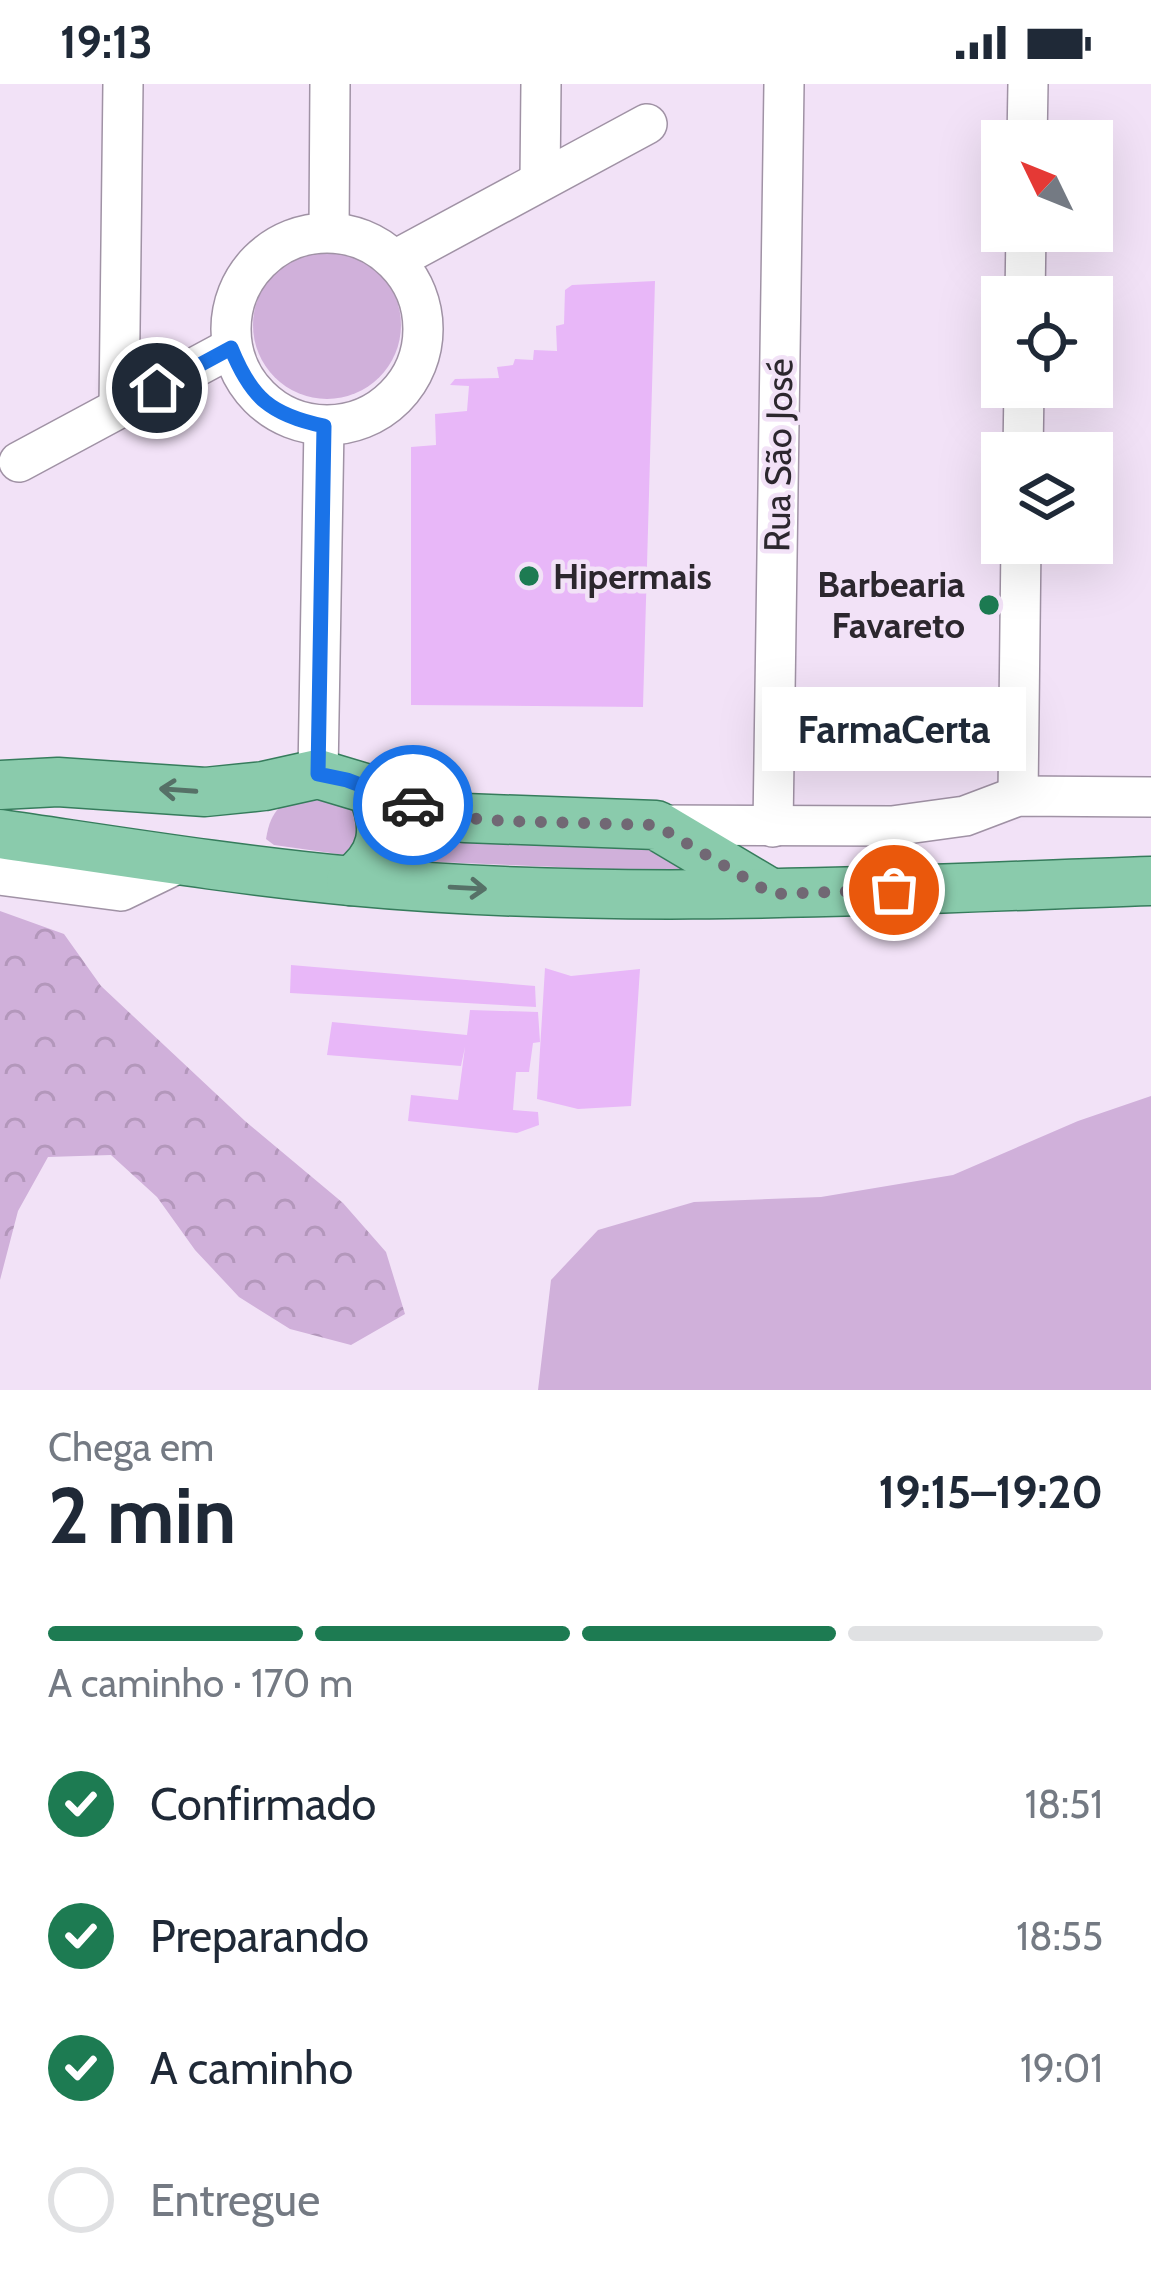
<!DOCTYPE html>
<html lang="pt">
<head>
<meta charset="utf-8">
<style>
  :root { --surface:#fff; --page:#f6f6f7; --text:#1f2937; --muted:#747a83; --line:#e0e1e3; --accent:#1d7b52 }
  body { margin:0; font-family:Cabin,sans-serif; background:var(--page); color:var(--text); height:100vh; display:flex; flex-direction:column; font-size:45px; white-space:nowrap }
  * { box-sizing:border-box; margin:0 }
  p { font-size:39px; color:var(--muted) }
  .icon { flex:none; width:66px; height:66px; fill:none; stroke:currentColor; stroke-width:2; stroke-linecap:round; stroke-linejoin:round }
  .map { position:relative; height:1306px; overflow:hidden }
  .drawer { display:flex; flex-direction:column; background:var(--surface); flex:1 }
  .drawer>* { flex:none }
  .needle { width:78px; rotate:313deg }
  .controls { position:absolute; left:981px; top:36px; display:grid; gap:24px }
  .controls a { display:grid; place-items:center; width:132px; height:132px; border-radius:0px; background:var(--surface); box-shadow:0 12px 48px #0002; font-size:60px }
  .pin { position:absolute; display:grid; place-items:center; width:102px; height:102px; color:#fff; margin:-51px; border:6px solid #fff; border-radius:50%; box-shadow:0 3px 12px #0007 }
  .courier { position:absolute; display:grid; place-items:center; width:120px; height:120px; margin:-60px; border:9px solid #1a73e8; border-radius:50%; background:#fff; color:#222; box-shadow:0 3px 15px #0007 }
  .bubble { position:absolute; height:84px; border-radius:0px; background:var(--surface); box-shadow:0 12px 48px #0002; font-size:39px; font-weight:700; line-height:84px; text-align:center }
  .headline em { font-style:normal; font-weight:700 }
  .headline div { display:flex; flex-direction:column-reverse }
  .headline { display:flex; align-items:center; justify-content:space-between; height:204px; padding:0 48px }
  h1 { font-size:78px; font-weight:700; line-height:90px }
  .bar { display:grid; grid-template-columns:repeat(4,1fr); gap:18px 12px; align-content:center; height:144px; padding:0 48px }
  .bar i { height:15px; border-radius:9px; background:var(--line) }
  .bar .current { background:var(--accent) }
  .bar p { grid-column:span 4 }
  ol { padding:0 48px; list-style:none }
  li { display:flex; align-items:center; gap:36px; height:132px }
  li p { margin-inline-start:auto }
  li .icon { padding:12px; border-radius:50%; background:var(--accent); color:#fff; stroke-width:4 }
  li:last-child { color:var(--muted) }
  li i { width:66px; height:66px; border:6px solid var(--line); border-radius:50% }
  .status { display:flex; justify-content:space-between; align-items:center; height:84px; padding:0 60px; background:var(--surface); direction:ltr }
  .status svg { height:33px; fill:currentColor }
  .map>svg:first-child { display:block }
  .green { fill:#d0b0da }
  .forest { fill:url(#forest-crowns) }
  .building { fill:#e8b7f8 }
  .lines { fill:none; stroke-linecap:round; stroke-linejoin:round }
  .minor-casing { stroke:#a092a5; stroke-width:42 }
  .major-casing { stroke:#367c5c; stroke-width:51 }
  .minor { stroke:#fff; stroke-width:39 }
  .major { stroke:#8acbac; stroke-width:48 }
  .oneway { stroke:#567167 }
  .done { stroke:#716874; stroke-width:12; stroke-dasharray:0 21.6 }
  .route { stroke:#1a73e8; stroke-width:15 }
  .poi-dot { fill:#1d7b52; stroke:#f2e2f7; stroke-width:4.5 }
  .labels { text-anchor:middle; dominant-baseline:central; stroke-width:9; stroke-linejoin:round; paint-order:stroke }
  .street-label { font-size:36px; fill:#2c272e; stroke:#f2e2f7 }
  .poi-label { font-size:36px; font-weight:bold; fill:#2c272e; stroke:#f2e2f7; text-anchor:start }
</style>
</head>
<body>
<div class="status"><b>19:13</b><svg viewBox="0 0 49 12"><path d="M0 12V9h3v3zM5 12V6h3v6zM10 12V3h3v9zM15 12V0h3v12zM26 1h20v11H26zM47 4h2v5h-2z"/></svg></div>
<div class="map">
<svg width="1151" height="1306" viewBox="0 0 1151 1306">
  <defs>
    <pattern id="forest-crowns" width="20" height="18" patternUnits="userSpaceOnUse" patternTransform="scale(3)"><rect width="20" height="18" fill="#d0b0da"/><path d="M2 6a3 3 0 1 1 6 0M12 15a3 3 0 1 1 6 0" fill="none" stroke="#b397bb"/></pattern>
  </defs>
  <rect width="100%" height="100%" fill="#f2e2f7"/>
  <g class="green">
    <circle cx="327" cy="241" r="74"/>
    <path d="M 311,709 L 354,719 L 368,748 L 345,771 L 274,761 L 266,755 C 271,724 282,718 311,709 Z"/>
    <path d="M 395,724 L 425,741 L 433,751 L 638,761 L 703,789 L 391,776 Z"/>
    <path d="M 1151,1012 L 1151,1306 L 538,1306 L 551,1196 L 598,1146 L 694,1118 L 821,1113 L 953,1091 L 1078,1037 Z"/>
  </g>
  <path class="forest" d="M 0,827 L 64,850 L 101,902 L 245,1037 L 343,1119 L 386,1168 L 405,1230 L 351,1261 L 290,1245 L 239,1213 L 195,1166 L 157,1113 L 111,1071 L 48,1073 L 18,1127 L 0,1196 Z"/>
  <g class="building">
    <path d="M 655,197 L 643,623 L 411,621 L 411,363 L 436,361 L 435,330 L 467,327 L 469,302 L 450,301 L 455,295 L 499,294 L 497,283 L 513,281 L 515,275 L 533,276 L 534,266 L 557,267 L 556,242 L 564,240 L 565,206 L 572,201 Z"/>
    <path d="M 291,881 L 535,902 L 536,923 L 290,909 Z"/>
    <path d="M 545,884 L 571,892 L 640,885 L 631,1022 L 578,1025 L 537,1015 Z"/>
    <path d="M 470,926 L 538,928 L 540,958 L 533,959 L 529,988 L 516,988 L 513,1026 L 538,1028 L 539,1041 L 517,1049 L 408,1037 L 411,1011 L 458,1016 L 465,963 L 461,982 L 327,971 L 332,938 L 467,951 Z"/>
  </g>
  <g class="lines">
    <g class="minor-casing">
      <g id="minor">
        <path d="M 1027,57 L 1028,0"/>
        <path d="M 540,97 L 541,0"/>
        <path d="M 329,148 L 330,0"/>
        <circle cx="327" cy="245" r="96"/>
        <path d="M 395,176 L 647,40"/>
        <path d="M 1025,213 L 1026,147"/>
        <path d="M 119,324 L 123,0"/>
        <path d="M 1023,369 L 1024,303"/>
        <path d="M 19,378 L 231,264"/>
        <path d="M 318,690 L 324,342"/>
        <path d="M 1018,712 L 1021,459"/>
        <path d="M 656,741 L 892,742 L 965,732 L 1018,712 L 1151,713"/>
        <path d="M 773,743 L 784,0"/>
        <path d="M 0,791 L 121,807 L 185,776"/>
      </g>
    </g>
    <g class="major-casing">
      <g id="major">
        <path d="M 0,701 L 58,698 L 205,708 L 264,702 L 318,690 L 465,734 L 656,741 L 767,807"/>
        <path d="M 0,750 C 117,767 234,786 351,797 C 617,822 885,806 1151,797"/>
        <path d="M 351,797 C 384,773 388,745 372,708"/>
      </g>
    </g>
    <use href="#minor" class="minor"/>
    <use href="#major" class="major"/>
  </g>
  <defs><path id="oneway-shaft" d="M-6 0H5M1.5-3L5.5 0L1.5 3" fill="none" stroke-width="1.6" stroke-linecap="round" stroke-linejoin="round" transform="scale(3)"/></defs>
  <g class="oneway">
    <use href="#oneway-shaft" transform="translate(178 706) rotate(-176)"/>
    <use href="#oneway-shaft" transform="translate(468 804) rotate(3)"/>
  </g>
  <g class="lines">
    <path class="done" d="M 413,721 L 465,734 L 505,737 L 656,741 L 772,810 L 894,806"/>
    <path class="route" d="M 157,304 L 231,264 C 251,314 271,331 324,342 L 318,690 L 347,696 L 413,721"/>
  </g>
  <g class="poi-dot">
    <circle cx="529" cy="492" r="12"/>
    <circle cx="989" cy="521" r="12"/>
  </g>
  <g class="labels">
    <g class="street-label">
      <text transform="translate(778 371) rotate(-89)">Rua São José</text>
    </g>
    <g class="poi-label">
      <text x="553" y="492">Hipermais</text>
      <text x="965" y="500" text-anchor="end">Barbearia<tspan x="965" dy="41">Favareto</tspan></text>
    </g>
  </g>
</svg>
<div class="controls">
<a><svg class="needle" viewBox="-14 -14 28 28"><path d="M0-13l5 13h-10z" fill="#e53935"/><path d="M0 13l5-13h-10z" fill="#747a83"/></svg></a>
<a><svg class="icon" aria-label="locate" viewBox="0 0 24 24"><circle cx="12" cy="12" r="6"/><path d="M12 2v4M12 18v4M2 12h4M18 12h4"/></svg></a>
<a><svg class="icon" aria-label="layers" viewBox="0 0 24 24"><path d="M12 4l9 5-9 5-9-5zM3 14l9 5 9-5"/></svg></a>
</div>
<div class="pin" style="left:894px;top:806px;background:#ea580c"><svg class="icon" aria-label="bag" viewBox="0 0 24 24"><path d="M5 8h14l-1 12H6zM9 8a3 3 0 0 1 6 0"/></svg></div>
<div class="pin" style="left:157px;top:304px;background:#1f2937"><svg class="icon" aria-label="home" viewBox="0 0 24 24"><path d="M3 11l9-7 9 7M6 9v11h12V9"/></svg></div>
<div class="courier" style="left:413px;top:721px"><svg class="icon" aria-label="car" viewBox="0 0 24 24"><path d="M5 17H2v-5l4-1 3-4h7l3 4 3 1v5h-3M9 17h6M6 11h13"/><circle cx="7" cy="17" r="2"/><circle cx="17" cy="17" r="2"/></svg></div>
<div class="bubble" style="left:762px;top:603px;width:264px">FarmaCerta</div>
</div>
<section class="drawer">
<div class="headline"><div><h1>2 min</h1><p>Chega em</p></div><em>19:15–19:20</em></div>
<div class="bar"><i class="current"></i><i class="current"></i><i class="current"></i><i></i><p>A caminho · 170 m</p></div>
<ol>
<li><svg class="icon" aria-label="check" viewBox="0 0 24 24"><path d="M5 12l5 5 9-10"/></svg>Confirmado<p>18:51</p></li>
<li><svg class="icon" aria-label="check" viewBox="0 0 24 24"><path d="M5 12l5 5 9-10"/></svg>Preparando<p>18:55</p></li>
<li><svg class="icon" aria-label="check" viewBox="0 0 24 24"><path d="M5 12l5 5 9-10"/></svg>A caminho<p>19:01</p></li>
<li><i></i>Entregue</li>
</ol>
</section>
</body>
</html>
